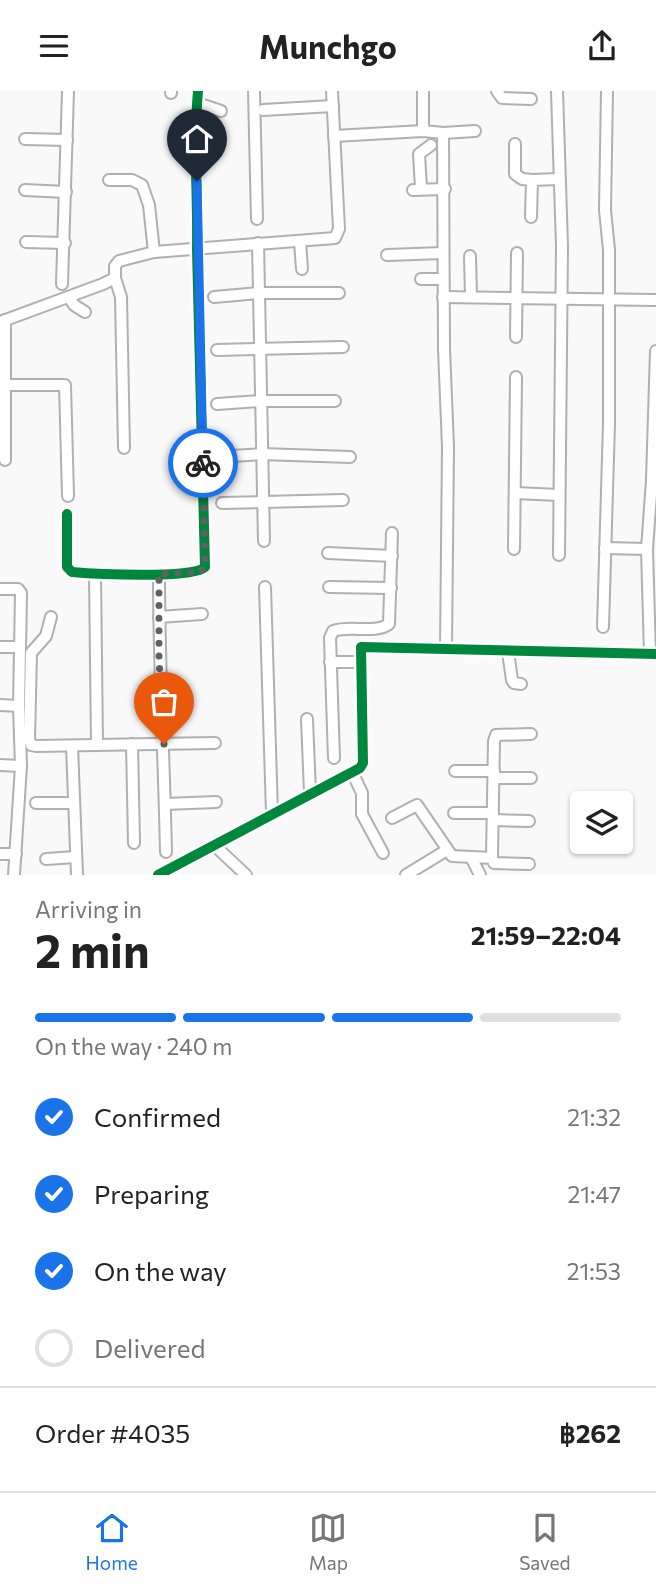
<!DOCTYPE html>
<html lang="en">
<head>
<meta charset="utf-8">
<style>
  :root { --surface:#fff; --page:#f2f2f2; --text:#222; --muted:#767676; --line:#e0e0e0; --accent:#1a73e8 }
  body { margin:0; font-family:Commissioner,sans-serif; background:var(--page); color:var(--text); height:100vh; display:flex; flex-direction:column; font-size:26px; white-space:nowrap }
  * { box-sizing:border-box; margin:0 }
  p { font-size:23px; color:var(--muted) }
  .icon { flex:none; width:38px; height:38px; fill:none; stroke:currentColor; stroke-width:2; stroke-linecap:round; stroke-linejoin:round }
  .map { position:relative; height:784px; overflow:hidden }
  .drawer { display:flex; flex-direction:column; background:var(--surface); flex:1 }
  .drawer>* { flex:none }
  .tools { position:absolute; left:570px; top:700px; display:grid; gap:14px }
  .tools a { display:grid; place-items:center; width:63px; height:63px; border-radius:7px; background:var(--surface); box-shadow:0 2px 5px #0004; font-size:35px }
  .pin { position:absolute; display:grid; place-items:center; width:60px; height:60px; color:#fff; margin:-72px -30px; border-radius:50% 50% 50% 0; rotate:-45deg; box-shadow:0 0 7px #0007 }
  .pin .icon { rotate:45deg }
  .courier { position:absolute; display:grid; place-items:center; width:70px; height:70px; margin:-35px; border:5px solid #1a73e8; border-radius:50%; background:#fff; color:#222; box-shadow:0 2px 9px #0007 }
  .headline em { font-style:normal; font-weight:700 }
  .headline div { display:flex; flex-direction:column-reverse }
  .headline { display:flex; align-items:center; justify-content:space-between; height:119px; padding:0 35px }
  h1 { font-size:46px; font-weight:700; line-height:52px }
  .bar { display:grid; grid-template-columns:repeat(4,1fr); gap:10px 7px; align-content:center; height:84px; padding:0 35px }
  .bar i { height:9px; border-radius:5px; background:var(--line) }
  .bar .on { background:var(--accent) }
  .bar p { grid-column:span 4 }
  .line { display:flex; align-items:center; gap:18px; padding:0 35px; border-top:2px solid var(--line) }
  .line div { flex:1 }
  ol { padding:0 35px; list-style:none }
  li { display:flex; align-items:center; gap:21px; height:77px }
  li p { margin-inline-start:auto }
  li .icon { padding:7px; border-radius:50%; background:var(--accent); color:#fff; stroke-width:4 }
  li:last-child { color:var(--muted) }
  li i { width:38px; height:38px; border:4px solid var(--line); border-radius:50% }
  header { display:flex; justify-content:space-between; align-items:center; height:91px; padding:0 35px; background:var(--surface); font-size:32px; font-weight:700 }
  .menu { display:flex; justify-content:space-around; align-items:center; height:98px; border-top:2px solid var(--line); background:var(--surface); font-size:19px; color:var(--muted) }
  .menu a { display:grid; justify-items:center; gap:4px }
  .menu .on { color:var(--accent) }
  .map>svg:first-child { display:block }
  .lines { fill:none; stroke-linecap:round; stroke-linejoin:round }
  .minor-casing { stroke:#b0b0b1; stroke-width:14 }
  .minor { stroke:#fefefe; stroke-width:10 }
  .cycleway-casing { stroke:#fff; stroke-width:15 }
  .cycleway { stroke:#00873e; stroke-width:10 }
  .done { stroke:#616162; stroke-width:7; stroke-dasharray:0 12.6 }
  .route { stroke:#1a73e8; stroke-width:9 }
</style>
</head>
<body>
<header><svg class="icon" aria-label="menu" viewBox="0 0 24 24"><path d="M4 6h16M4 12h16M4 18h16"/></svg>Munchgo<svg class="icon" aria-label="share" viewBox="0 0 24 24"><path d="M12 15V3M7 8l5-5 5 5M5 13v7h14v-7"/></svg></header>
<div class="map">
<svg width="656" height="784" viewBox="0 0 656 784">
  <rect width="100%" height="100%" fill="#f9f9fa"/>
  <g class="lines">
    <g class="minor-casing">
      <g id="minor">
        <path d="M 171,0 L 171,2"/>
        <path d="M 254,0 L 257,128"/>
        <path d="M 497,0 L 502,7 L 531,8"/>
        <path d="M 557,0 L 562,155 L 559,464"/>
        <path d="M 197,12 L 221,20"/>
        <path d="M 263,19 L 333,15"/>
        <path d="M 423,40 L 423,0"/>
        <path d="M 443,42 L 475,40"/>
        <path d="M 334,45 L 423,40 L 443,42 L 444,258 L 448,356 L 446,558"/>
        <path d="M 25,48 L 67,49"/>
        <path d="M 515,53 L 515,83 L 522,88 L 532,89"/>
        <path d="M 109,89 L 132,89 L 142,94 L 149,114 L 154,161"/>
        <path d="M 421,97 L 419,63 L 431,54"/>
        <path d="M 25,99 L 66,101"/>
        <path d="M 413,99 L 445,98"/>
        <path d="M 531,126 L 532,89 L 559,88"/>
        <path d="M 300,150 L 302,178"/>
        <path d="M 26,151 L 65,152"/>
        <path d="M 258,152 L 264,450"/>
        <path d="M 387,164 L 443,162"/>
        <path d="M 470,165 L 471,206"/>
        <path d="M 115,187 L 121,206 L 124,357"/>
        <path d="M 421,188 L 443,188"/>
        <path d="M 62,193 L 68,0"/>
        <path d="M 69,206 L 74,214 L 85,221"/>
        <path d="M 214,206 L 259,202 L 339,202"/>
        <path d="M 443,206 L 656,209"/>
        <path d="M 5,229 L 5,369"/>
        <path d="M 0,231 L 103,193 L 115,187 L 115,175 L 119,170 L 154,161 L 335,147 L 339,138 L 332,0"/>
        <path d="M 516,246 L 517,162"/>
        <path d="M 217,259 L 343,256"/>
        <path d="M 6,294 L 65,294 L 68,405"/>
        <path d="M 217,313 L 261,310 L 335,310"/>
        <path d="M 216,366 L 262,363 L 350,366"/>
        <path d="M 515,402 L 559,404"/>
        <path d="M 222,412 L 343,409"/>
        <path d="M 67,423 L 67,476 L 72,481 C 93,483 195,488 205,476 L 197,158 C 198,105 193,53 198,0"/>
        <path d="M 605,457 L 647,458"/>
        <path d="M 514,458 L 516,286"/>
        <path d="M 328,462 L 392,465"/>
        <path d="M 95,483 L 97,654"/>
        <path d="M 159,483 C 159,576 164,668 166,761"/>
        <path d="M 265,496 L 272,722"/>
        <path d="M 329,496 L 391,497"/>
        <path d="M 0,498 L 18,498 L 21,502 L 19,615 L 21,675 L 14,784"/>
        <path d="M 51,526 L 46,545 L 31,562 L 29,648 L 31,654 L 36,655 L 215,652"/>
        <path d="M 159,526 L 202,523"/>
        <path d="M 603,536 L 609,332 L 609,159 L 605,119 L 607,0"/>
        <path d="M 0,556 L 19,556"/>
        <path d="M 508,561 L 512,589 L 514,592 L 521,593"/>
        <path d="M 650,563 L 647,458 L 652,389 L 656,260"/>
        <path d="M 330,571 L 354,571"/>
        <path d="M 0,614 L 19,615"/>
        <path d="M 307,628 L 310,702"/>
        <path d="M 132,653 L 134,752"/>
        <path d="M 72,655 L 77,784"/>
        <path d="M 334,667 L 330,547 L 333,540 C 350,534 375,543 389,533 L 392,442"/>
        <path d="M 0,674 L 21,675"/>
        <path d="M 455,680 L 494,680"/>
        <path d="M 352,681 L 362,702 L 362,723 L 383,762"/>
        <path d="M 494,687 L 531,687"/>
        <path d="M 36,712 L 74,712"/>
        <path d="M 165,713 L 216,711"/>
        <path d="M 454,722 L 493,722"/>
        <path d="M 392,727 L 417,714 L 452,765 L 492,767 L 494,772 L 529,773"/>
        <path d="M 493,729 L 529,730"/>
        <path d="M 214,754 L 246,784"/>
        <path d="M 0,763 L 16,763"/>
        <path d="M 471,766 L 480,784"/>
        <path d="M 492,767 L 494,650 L 496,644 L 531,643"/>
        <path d="M 46,768 L 76,766"/>
        <path d="M 158,784 L 360,677 L 363,672 L 361,556 L 656,563"/>
        <path d="M 406,784 L 447,759"/>
      </g>
    </g>
    <use href="#minor" class="minor"/>
    <g class="cycleway-casing">
      <g id="cycleway">
        <path d="M 67,423 L 67,476 L 72,481 C 93,483 195,488 205,476 L 197,158 C 198,105 193,53 198,0"/>
        <path d="M 158,784 L 360,677 L 363,672 L 361,556 L 656,563"/>
      </g>
    </g>
    <use href="#cycleway" class="cycleway"/>
  </g>
  <g class="lines">
    <path class="done" d="M 164,653 L 159,569 L 159,483 L 200,481 L 205,476 L 203,372"/>
    <path class="route" d="M 197,90 L 203,372"/>
  </g>
</svg>
<div class="tools">
<a><svg class="icon" aria-label="layers" viewBox="0 0 24 24"><path d="M12 4l9 5-9 5-9-5zM3 14l9 5 9-5"/></svg></a>
</div>
<div class="pin" style="left:164px;top:653px;background:#ea580c"><svg class="icon" aria-label="bag" viewBox="0 0 24 24"><path d="M5 8h14l-1 12H6zM9 8a3 3 0 0 1 6 0"/></svg></div>
<div class="pin" style="left:197px;top:90px;background:#1f2937"><svg class="icon" aria-label="home" viewBox="0 0 24 24"><path d="M3 11l9-7 9 7M6 9v11h12V9"/></svg></div>
<div class="courier" style="left:203px;top:372px"><svg class="icon" aria-label="bike" viewBox="0 0 24 24"><circle cx="6" cy="16" r="4"/><circle cx="18" cy="16" r="4"/><path d="M6 16l4-8h5l3 8M10 8l3 8H6M13 5h3"/></svg></div>
</div>
<section class="drawer">
<div class="headline"><div><h1>2 min</h1><p>Arriving in</p></div><em>21:59–22:04</em></div>
<div class="bar"><i class="on"></i><i class="on"></i><i class="on"></i><i></i><p>On the way · 240 m</p></div>
<ol>
<li><svg class="icon" aria-label="check" viewBox="0 0 24 24"><path d="M5 12l5 5 9-10"/></svg>Confirmed<p>21:32</p></li>
<li><svg class="icon" aria-label="check" viewBox="0 0 24 24"><path d="M5 12l5 5 9-10"/></svg>Preparing<p>21:47</p></li>
<li><svg class="icon" aria-label="check" viewBox="0 0 24 24"><path d="M5 12l5 5 9-10"/></svg>On the way<p>21:53</p></li>
<li><i></i>Delivered</li>
</ol>
<div class="line" style="height:91px"><div>Order #4035</div><b>฿262</b></div>
</section>
<nav class="menu">
<a class="on"><svg class="icon" aria-label="home" viewBox="0 0 24 24"><path d="M3 11l9-7 9 7M6 9v11h12V9"/></svg>Home</a>
<a><svg class="icon" aria-label="map" viewBox="0 0 24 24"><path d="M3 6l6-2 6 2 6-2v14l-6 2-6-2-6 2zM9 4v14M15 6v14"/></svg>Map</a>
<a><svg class="icon" aria-label="saved" viewBox="0 0 24 24"><path d="M7 4h10v16l-5-4-5 4z"/></svg>Saved</a>
</nav>
</body>
</html>
